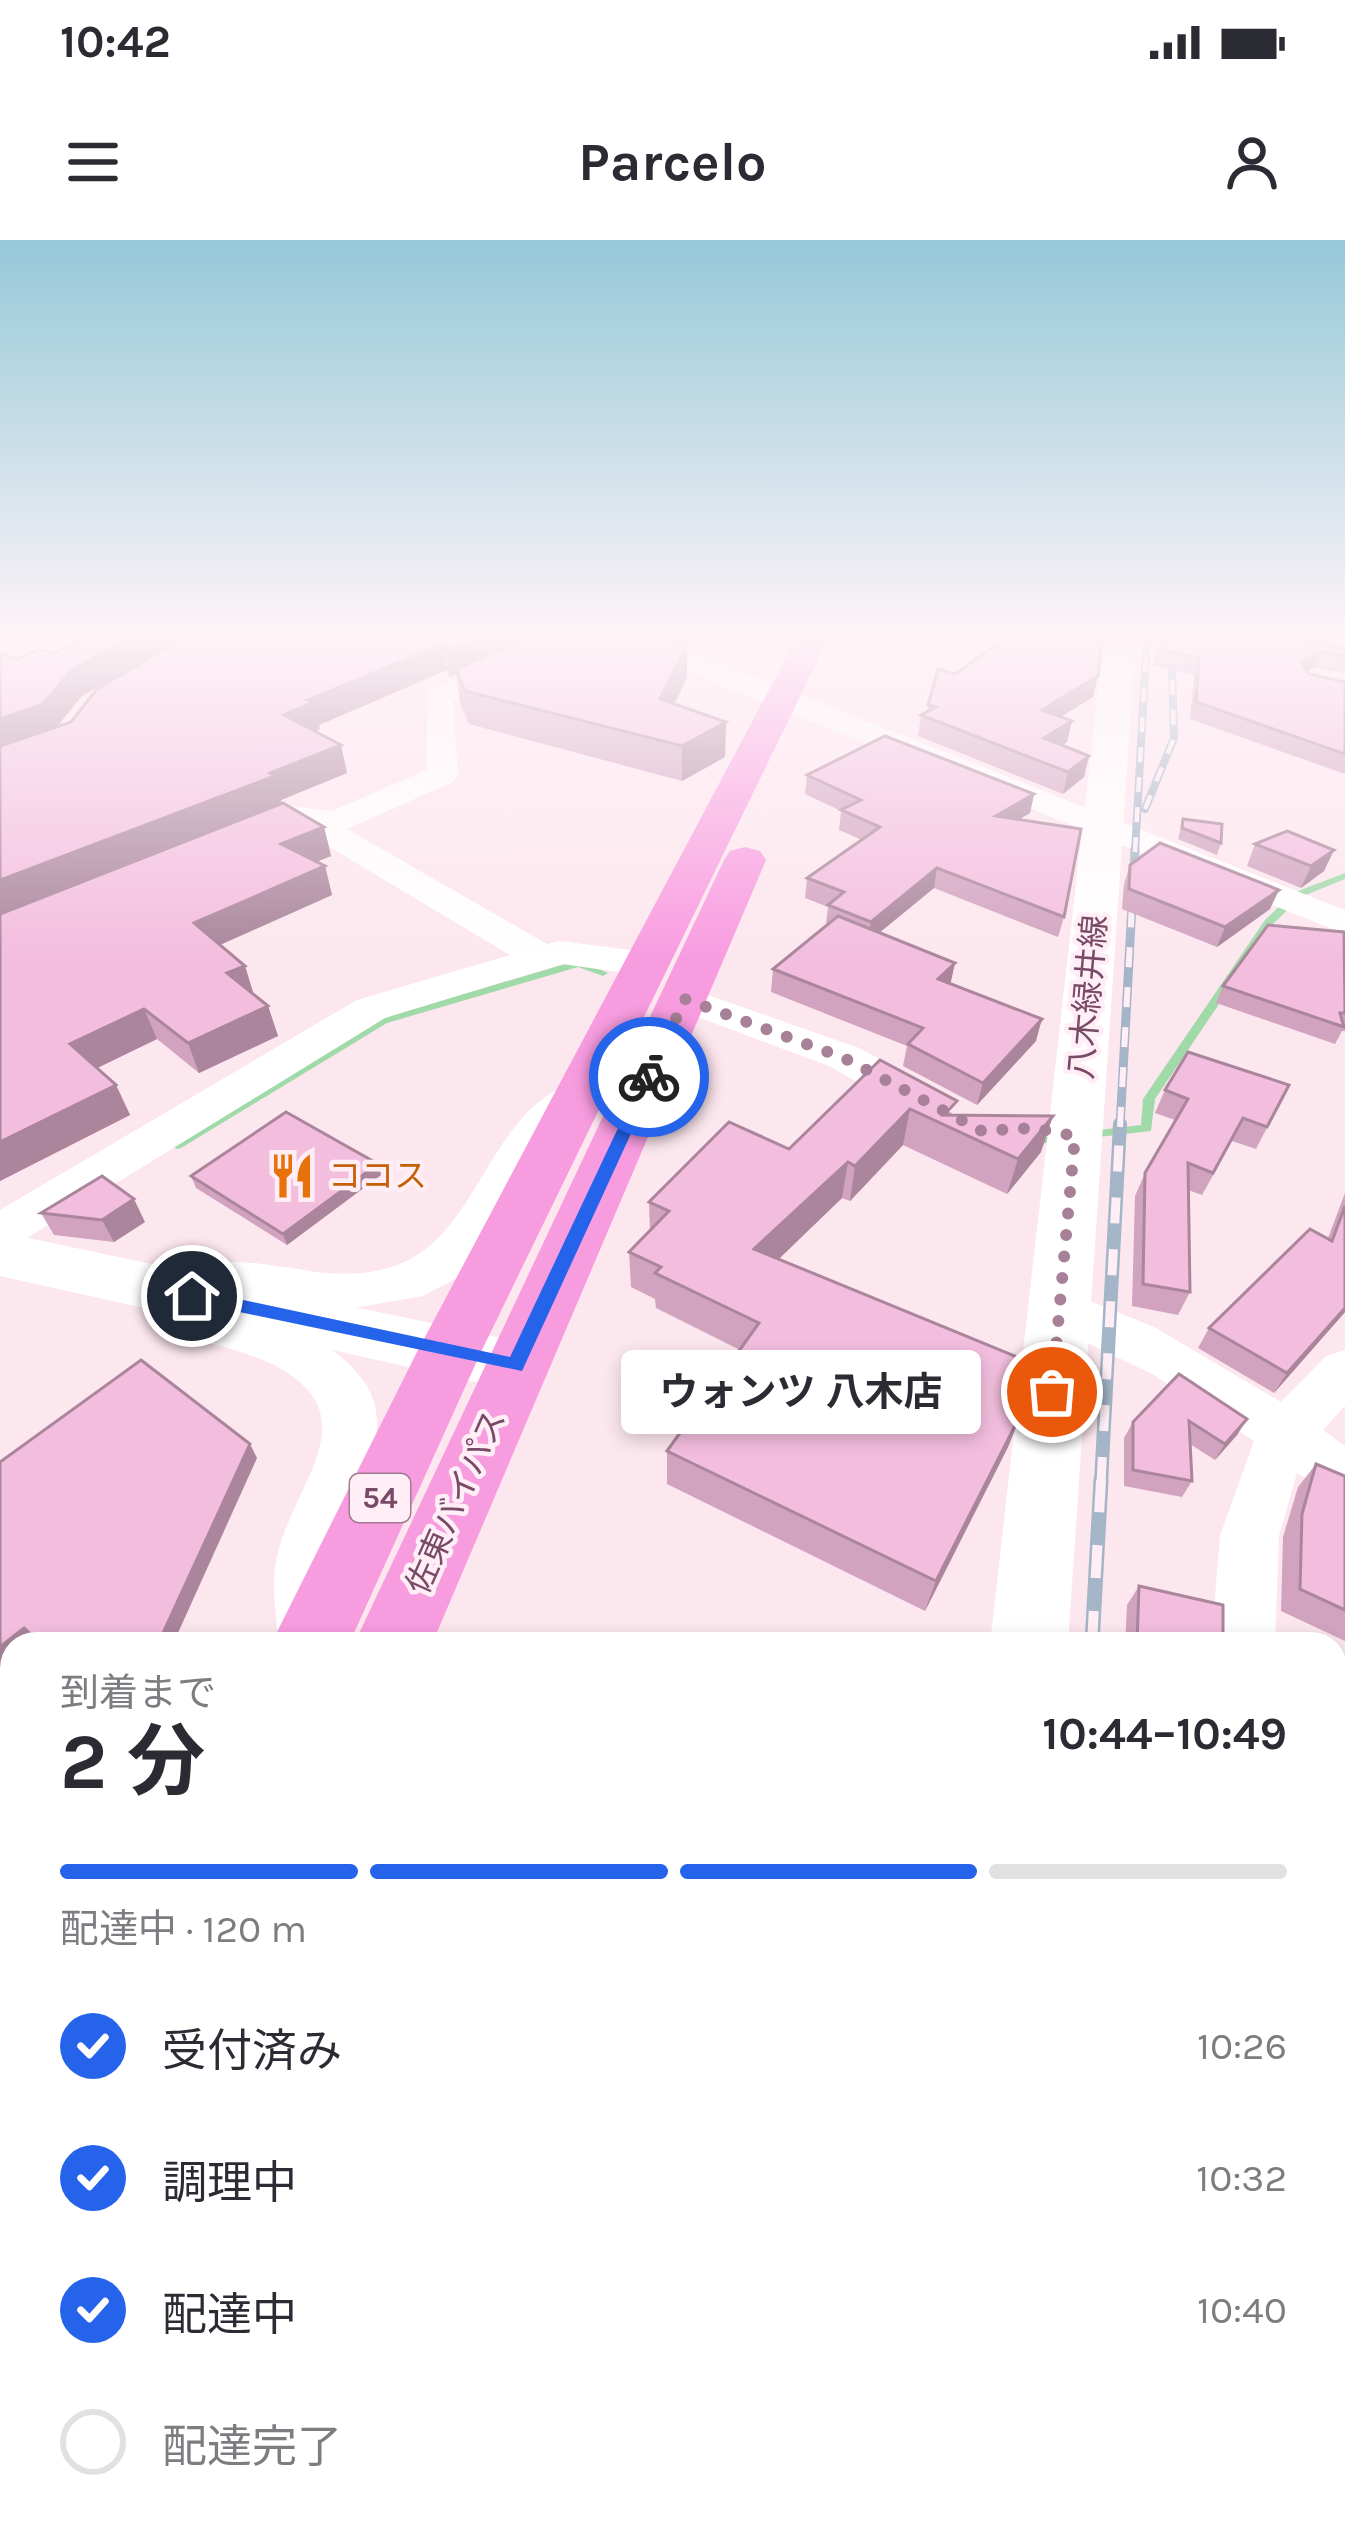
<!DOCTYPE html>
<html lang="ja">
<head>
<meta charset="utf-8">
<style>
  :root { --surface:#fff; --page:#f2f2f3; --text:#2b2b33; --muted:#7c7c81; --line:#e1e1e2; --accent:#2563eb }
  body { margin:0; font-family:Karla,"Noto Sans JP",sans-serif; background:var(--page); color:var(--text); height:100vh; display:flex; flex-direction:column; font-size:45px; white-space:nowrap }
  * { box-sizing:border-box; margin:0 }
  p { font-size:39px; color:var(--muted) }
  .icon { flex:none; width:66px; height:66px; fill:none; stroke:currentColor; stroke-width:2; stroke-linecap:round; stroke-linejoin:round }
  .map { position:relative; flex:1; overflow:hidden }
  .panel { position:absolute; left:0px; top:1392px; width:1347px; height:903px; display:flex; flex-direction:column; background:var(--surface); border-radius:36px 36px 0 0; box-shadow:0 6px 18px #0003 }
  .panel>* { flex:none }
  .pin { position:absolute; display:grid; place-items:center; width:102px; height:102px; color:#fff; margin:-51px; border:6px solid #fff; border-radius:50%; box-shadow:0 3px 12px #0007 }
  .courier { position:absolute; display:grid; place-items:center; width:120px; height:120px; margin:-60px; border:9px solid #2563eb; border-radius:50%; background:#fff; color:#222; box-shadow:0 3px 15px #0007 }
  .bubble { position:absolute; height:84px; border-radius:12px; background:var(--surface); box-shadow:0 6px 18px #0003; font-size:39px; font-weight:700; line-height:84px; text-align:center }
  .headline em { font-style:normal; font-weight:700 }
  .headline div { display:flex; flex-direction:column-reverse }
  .headline { display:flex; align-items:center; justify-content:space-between; height:204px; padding:0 60px }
  h1 { font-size:78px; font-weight:700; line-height:90px }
  .bar { display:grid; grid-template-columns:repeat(4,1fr); gap:18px 12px; align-content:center; height:144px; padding:0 60px }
  .bar i { height:15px; border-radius:9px; background:var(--line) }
  .bar .on { background:var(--accent) }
  .bar p { grid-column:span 4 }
  ol { padding:0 60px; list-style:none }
  li { display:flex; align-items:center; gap:36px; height:132px }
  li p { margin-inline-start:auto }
  li .icon { padding:12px; border-radius:50%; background:var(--accent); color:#fff; stroke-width:4 }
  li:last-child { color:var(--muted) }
  li i { width:66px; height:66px; border:6px solid var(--line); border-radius:50% }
  .status { display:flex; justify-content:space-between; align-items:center; height:84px; padding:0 60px; background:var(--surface); direction:ltr }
  .status svg { height:33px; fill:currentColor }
  header { display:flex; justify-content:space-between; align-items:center; height:156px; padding:0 60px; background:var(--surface); font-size:54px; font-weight:700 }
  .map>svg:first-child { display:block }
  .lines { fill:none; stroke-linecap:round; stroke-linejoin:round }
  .stream { fill:#a0daa9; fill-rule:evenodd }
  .street { fill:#fff; fill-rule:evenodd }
  .secondary { fill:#fff; fill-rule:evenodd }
  .highway { fill:#f89ce0; fill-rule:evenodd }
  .rail-far4-casing { stroke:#a4b5c8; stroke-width:8 }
  .rail-far3-casing { stroke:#a4b5c8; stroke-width:9 }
  .rail-far2-casing { stroke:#a4b5c8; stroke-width:14 }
  .rail-far1-casing { stroke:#a4b5c8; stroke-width:15 }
  .rail-casing { stroke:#a4b5c8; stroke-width:18 }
  .rail-far4 { stroke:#ffeef5; stroke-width:4.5; stroke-dasharray:15; stroke-linecap:butt }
  .rail-far3 { stroke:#ffeef5; stroke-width:6; stroke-dasharray:20; stroke-linecap:butt }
  .rail-far2 { stroke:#ffeef5; stroke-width:9; stroke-dasharray:26; stroke-linecap:butt }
  .rail-far1 { stroke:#ffeef5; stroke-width:10; stroke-dasharray:33; stroke-linecap:butt }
  .rail { stroke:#ffeef5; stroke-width:14; stroke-dasharray:42; stroke-linecap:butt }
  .wall { fill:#d1a3bf; fill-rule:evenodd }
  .shaded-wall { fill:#aa859b }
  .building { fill:#f3bede; stroke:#aa859b; stroke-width:3 }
  .route { fill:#2563eb }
  .done { stroke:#a78197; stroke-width:12; stroke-dasharray:0 21.6 }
  .labels { text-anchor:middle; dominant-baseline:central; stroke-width:9; stroke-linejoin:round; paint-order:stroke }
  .shield { fill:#ffeef5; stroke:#a07b92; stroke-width:3 }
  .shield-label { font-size:30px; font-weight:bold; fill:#784a67 }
  .street-label { font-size:33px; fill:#784a67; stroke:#ffeef5 }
  .food-label { font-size:33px; fill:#c56008; stroke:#ffeef5; text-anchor:start }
</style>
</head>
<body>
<div class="status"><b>10:42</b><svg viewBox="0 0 49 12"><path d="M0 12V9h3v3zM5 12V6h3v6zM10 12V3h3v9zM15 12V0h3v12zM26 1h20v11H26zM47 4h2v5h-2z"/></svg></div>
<header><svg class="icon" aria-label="menu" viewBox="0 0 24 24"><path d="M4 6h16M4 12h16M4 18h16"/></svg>Parcelo<svg class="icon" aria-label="person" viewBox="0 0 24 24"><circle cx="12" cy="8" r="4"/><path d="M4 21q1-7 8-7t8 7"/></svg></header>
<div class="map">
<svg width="1345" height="2293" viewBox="0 0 1345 2293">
  <rect width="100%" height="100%" fill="#fde7ef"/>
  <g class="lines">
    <g class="stream">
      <path d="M 1345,633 L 1345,639 L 1301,657 L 1273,684 L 1155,859 L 1151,891 L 1021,906 L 1019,903 L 1025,899 L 1141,885 L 1143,859 L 1265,680 L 1293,653 Z"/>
      <path d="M 579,720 L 608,733 L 603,736 L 578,727 L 387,783 L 181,908 L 177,909 L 171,905 L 379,779 Z"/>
    </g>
    <g class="street">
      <path d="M 0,397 L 23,397 L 0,409 Z"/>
      <path d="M 600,397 L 640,397 L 689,411 L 1345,670 L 1345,694 Z"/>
      <path d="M 527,412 L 537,414 L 537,426 L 453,461 L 458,535 L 453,542 L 347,589 L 547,704 L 560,701 L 647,712 L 661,716 L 666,724 L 661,732 L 647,736 L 562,724 L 385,778 L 17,1004 L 0,1009 L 0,970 L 357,760 L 510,715 L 301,590 L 290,587 L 246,603 L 229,593 L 234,586 L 288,566 L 332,571 L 426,530 L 428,451 Z"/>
      <path d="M 685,747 L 859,808 L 945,854 L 952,864 L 945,874 L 915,874 L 829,826 L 671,767 L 665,759 L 671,751 Z"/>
      <path d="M 580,841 L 595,845 L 602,855 L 538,917 L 482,1012 L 459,1037 L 423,1056 L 318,1074 L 236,1058 L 206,1061 C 240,1082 285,1079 319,1101 C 430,1173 350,1229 336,1321 C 332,1348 340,1377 342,1404 L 278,1404 C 277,1377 271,1348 276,1321 C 290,1245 376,1175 270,1123 C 219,1099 159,1103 128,1047 L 135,1034 C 165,1025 203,1021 235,1022 C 291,1023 339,1046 397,1025 C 482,994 488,865 580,841 Z"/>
      <path d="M 1060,1049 L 1154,1087 L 1281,1162 L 1326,1116 L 1345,1110 L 1345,1166 L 1323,1190 L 1345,1206 L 1345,1261 L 1297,1233 L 1279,1296 L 1275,1404 L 1211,1404 L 1220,1296 L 1254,1201 L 1154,1135 L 1042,1081 L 1034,1068 L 1042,1055 Z"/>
      <path d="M 0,1902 L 12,1904 L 12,1988 L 0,1984 Z"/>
      <path d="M 1335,2186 L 1345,2190 L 1345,2293 L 1306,2293 L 1302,2283 L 1335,2283 Z"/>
    </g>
    <g class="secondary">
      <path d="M 1104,397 L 1136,397 L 1068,1404 L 990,1404 Z"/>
      <path d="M 0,992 L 516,1101 L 539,1108 L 549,1126 L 539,1144 L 516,1151 L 0,1036 Z"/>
      <path d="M 900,2283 L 1016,2283 L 1017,2293 L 899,2293 Z"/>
    </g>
    <g class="highway">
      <path d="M 797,397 L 829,397 L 481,1112 L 349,1404 L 271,1404 L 417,1112 Z"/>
      <path d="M 745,607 L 760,611 L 766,620 L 432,1404 L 354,1404 L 724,620 L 730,611 Z"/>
      <path d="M 12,1978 L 12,2103 L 0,2108 L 0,1983 Z"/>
      <path d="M 12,2205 L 12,2283 L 62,2283 L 57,2293 L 0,2293 L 0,2210 Z"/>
    </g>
    <g class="rail-far4-casing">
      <g id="rail-far4">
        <path d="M 1145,569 L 1174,498 L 1171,397"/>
        <path d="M 1135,612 L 1147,397"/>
      </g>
    </g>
    <g class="rail-far3-casing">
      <path id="rail-far3" d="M 1120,887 L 1135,609"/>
    </g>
    <g class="rail-far2-casing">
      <path id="rail-far2" d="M 1101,1243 L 1120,884"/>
    </g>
    <g class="rail-far1-casing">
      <path id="rail-far1" d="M 1092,1404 L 1101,1240"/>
    </g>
    <g class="rail-casing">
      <path id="rail" d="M 964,2293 L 966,2283"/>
    </g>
    <use href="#rail-far4" class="rail-far4"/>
    <use href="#rail-far3" class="rail-far3"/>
    <use href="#rail-far2" class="rail-far2"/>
    <use href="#rail-far1" class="rail-far1"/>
    <use href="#rail" class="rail"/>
  </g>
  <g class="wall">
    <path d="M 89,397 L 658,397 L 687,404 L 687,437 L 674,464 L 726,482 L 725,517 L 682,541 L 469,484 L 460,463 L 456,434 L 450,437 L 447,430 L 319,485 L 320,489 L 315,492 L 341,505 L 347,533 L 281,560 L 282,564 L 324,587 L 331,616 L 316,622 L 325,626 L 332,655 L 220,705 L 245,726 L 254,755 L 268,766 L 278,796 L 199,833 L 157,799 L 97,828 L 116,845 L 130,875 L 0,941 L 0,413 L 17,419 L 40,409 L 54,413 ZM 179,400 L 97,449 L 71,482 L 57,487 L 82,456 Z"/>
    <path d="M 1170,397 L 1298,397 L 1297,399 L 1345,408 L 1345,433 L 1314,428 L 1307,432 L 1309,434 L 1345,442 L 1345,534 L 1190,479 L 1194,435 L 1152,425 L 1157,408 Z"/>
    <path d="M 955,434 L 1093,457 L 1061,476 L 1072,481 L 1067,502 L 1062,505 L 1089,516 L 1084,537 L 1063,554 L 918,496 L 921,475 L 927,472 L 928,465 Z"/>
    <path d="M 807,535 L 1034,554 L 1030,573 L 1019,579 L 1064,677 L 1058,697 L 934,648 L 879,693 L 955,723 L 950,743 L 1036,801 L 977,865 L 903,826 L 907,806 L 771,752 L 773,729 L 827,685 L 826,685 L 828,667 L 805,658 L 807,638 L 862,600 L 839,590 L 841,571 L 805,554 Z"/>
    <path d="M 1183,579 L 1221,603 L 1217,615 L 1178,599 Z"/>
    <path d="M 1255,604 L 1334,610 L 1324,631 L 1301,648 L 1247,626 Z"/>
    <path d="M 1130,625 L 1270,669 L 1217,707 L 1122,669 L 1124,644 Z"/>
    <path d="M 1345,696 L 1345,791 L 1342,791 L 1335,804 L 1216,763 L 1223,746 Z"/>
    <path d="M 880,820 L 954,875 L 1041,912 L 1007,954 L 903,905 L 850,961 L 842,958 L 778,1019 L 1021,1174 L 1008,1207 L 925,1371 L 667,1244 L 667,1211 L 740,1110 L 656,1068 L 655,1059 L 631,1047 L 629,1012 L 650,991 L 649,962 L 789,909 Z"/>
    <path d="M 1289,845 L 1256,909 L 1232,901 L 1202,955 L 1188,950 L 1190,1052 L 1178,1075 L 1132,1066 L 1135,956 L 1145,933 L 1175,880 L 1155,873 L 1165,850 Z"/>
    <path d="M 378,924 L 381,935 L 287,1005 L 196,948 L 191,936 Z"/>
    <path d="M 1345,953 L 1345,1072 L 1274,1153 L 1198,1108 L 1209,1088 L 1328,998 Z"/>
    <path d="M 41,973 L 145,982 L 114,1002 L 54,995 Z"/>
    <path d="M 1247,1179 L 1237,1195 L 1215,1220 L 1190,1204 L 1192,1241 L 1182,1257 L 1124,1246 L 1124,1198 L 1133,1182 Z"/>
    <path d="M 1316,1224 L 1345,1236 L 1345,1401 L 1281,1371 L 1283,1297 L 1298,1247 Z"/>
    <path d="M 1139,1346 L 1223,1404 L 1125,1404 L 1127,1365 Z"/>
    <path d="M 1341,1460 L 1345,1462 L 1345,1549 L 1335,1544 L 1335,1465 Z"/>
    <path d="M 1335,1904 L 1345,1904 L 1345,2030 L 1339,2030 L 1335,2015 Z"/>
  </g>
  <g class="shaded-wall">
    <path d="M 132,397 L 185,397 L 82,456 L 53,491 L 0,510 L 0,479 L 72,430 Z"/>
    <path d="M 481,397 L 546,397 L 456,429 L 456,434 L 450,437 L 446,411 Z"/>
    <path d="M 443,404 L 447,430 L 319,485 L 320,489 L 290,503 L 284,475 L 308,460 Z"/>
    <path d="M 687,404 L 687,437 L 661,493 L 660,459 Z"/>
    <path d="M 1320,411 L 1314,428 L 1295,439 L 1301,422 Z"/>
    <path d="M 1098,436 L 1093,457 L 1038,491 L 1042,470 Z"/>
    <path d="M 1072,481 L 1067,502 L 1039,520 L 1044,498 Z"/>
    <path d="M 726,482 L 725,517 L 682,541 L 682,506 Z"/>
    <path d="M 341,505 L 347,533 L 281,560 L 282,564 L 0,675 L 0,640 Z"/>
    <path d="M 1089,516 L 1084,537 L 1063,554 L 1068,532 Z"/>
    <path d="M 1034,554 L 1030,573 L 991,595 L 996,576 Z"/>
    <path d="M 324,587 L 331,616 L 289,633 L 281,604 Z"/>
    <path d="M 1334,610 L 1324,631 L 1301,648 L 1311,626 Z"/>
    <path d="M 325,626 L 332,655 L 204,712 L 194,683 Z"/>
    <path d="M 937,628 L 934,648 L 868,702 L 871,682 Z"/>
    <path d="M 1279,650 L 1270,669 L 1217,707 L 1225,687 Z"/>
    <path d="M 955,723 L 950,746 L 938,739 Z"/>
    <path d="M 245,726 L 254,756 L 227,733 Z"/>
    <path d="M 268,766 L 278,796 L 199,833 L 188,803 Z"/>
    <path d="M 144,769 L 157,799 L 85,834 L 70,804 Z"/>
    <path d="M 1042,779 L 1036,801 L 977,865 L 983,843 Z"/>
    <path d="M 116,845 L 130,875 L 0,941 L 0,902 Z"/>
    <path d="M 910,869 L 903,905 L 850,961 L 855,926 Z"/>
    <path d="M 1053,876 L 1041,912 L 1007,954 L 1018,919 Z"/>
    <path d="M 848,922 L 842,958 L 752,1045 L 754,1009 Z"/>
    <path d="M 378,924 L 381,935 L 287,1005 L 283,994 Z"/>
    <path d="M 134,959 L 145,982 L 114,1002 L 102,980 Z"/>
    <path d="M 1345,1068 L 1345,1072 L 1274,1153 L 1287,1133 Z"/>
    <path d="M 1021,1174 L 1008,1207 L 925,1371 L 936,1341 Z"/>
    <path d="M 1247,1179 L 1237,1195 L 1215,1220 L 1225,1204 Z"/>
    <path d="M 250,1204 L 257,1218 L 173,1404 L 158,1404 Z"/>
    <path d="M 24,1388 L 36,1401 L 32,1404 L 12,1404 L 12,1420 L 0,1430 L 0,1407 Z"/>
  </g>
  <g class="building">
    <path d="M 89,397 L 132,397 L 72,430 L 43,464 L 0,479 L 0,413 L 17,419 L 40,409 L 54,413 Z"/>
    <path d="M 185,397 L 481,397 L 446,411 L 443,404 L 308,460 L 314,462 L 284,475 L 341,505 L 270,533 L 275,536 L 0,640 L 0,506 L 71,482 L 97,449 Z"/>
    <path d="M 530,397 L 658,397 L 687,404 L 660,459 L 726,482 L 682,506 L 465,451 L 456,429 Z"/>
    <path d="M 1007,397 L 1102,397 L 1098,436 L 1042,470 L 1072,481 L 1044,498 L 1089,516 L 1068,532 L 921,475 L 936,467 L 928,465 L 938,429 L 955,434 Z"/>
    <path d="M 1170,397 L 1294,397 L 1293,398 L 1345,408 L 1345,416 L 1320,411 L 1301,422 L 1309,434 L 1345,442 L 1345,514 L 1196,462 L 1199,418 L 1157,408 Z"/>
    <path d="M 885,496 L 1034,554 L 996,576 L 1081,589 L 1064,677 L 937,628 L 871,682 L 828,665 L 844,652 L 807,638 L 880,587 L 841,570 L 861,560 L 807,535 Z"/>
    <path d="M 283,563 L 324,587 L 281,604 L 325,626 L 194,683 L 245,726 L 227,733 L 268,766 L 188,803 L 144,769 L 70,804 L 116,845 L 0,902 L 0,674 Z"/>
    <path d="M 1183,579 L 1222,584 L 1221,603 L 1182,588 Z"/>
    <path d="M 1287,591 L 1334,610 L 1311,626 L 1255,604 Z"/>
    <path d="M 1160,603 L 1279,650 L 1225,687 L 1129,649 L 1130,625 Z"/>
    <path d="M 838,676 L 955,723 L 938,739 L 1042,779 L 983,843 L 908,804 L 923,788 L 773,729 Z"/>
    <path d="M 1268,685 L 1344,692 L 1345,773 L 1340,773 L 1344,787 L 1223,746 Z"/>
    <path d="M 1188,812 L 1289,845 L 1267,887 L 1243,878 L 1213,933 L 1188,923 L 1190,1052 L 1143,1044 L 1145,933 L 1188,859 L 1165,850 Z"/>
    <path d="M 880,820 L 957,861 L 944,875 L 1053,876 L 1018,919 L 910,869 L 855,926 L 848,922 L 754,1009 L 1027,1121 L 1021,1174 L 936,1341 L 667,1211 L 759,1083 L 655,1033 L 661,1027 L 629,1012 L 669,971 L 649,962 L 729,882 L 789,909 Z"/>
    <path d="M 286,872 L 378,924 L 283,994 L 191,936 Z"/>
    <path d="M 102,936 L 134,959 L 102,980 L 41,973 Z"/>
    <path d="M 1345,966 L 1345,1068 L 1287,1133 L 1209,1088 L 1310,989 L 1332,1001 Z"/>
    <path d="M 141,1120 L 250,1204 L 158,1404 L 41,1404 L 24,1388 L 0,1407 L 0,1222 Z"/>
    <path d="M 1179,1134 L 1247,1179 L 1225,1204 L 1189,1181 L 1192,1241 L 1133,1230 L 1133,1182 Z"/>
    <path d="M 1316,1224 L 1345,1236 L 1345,1370 L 1300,1349 L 1302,1274 Z"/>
    <path d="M 1139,1346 L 1223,1365 L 1223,1404 L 1137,1404 Z"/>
    <path d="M 1341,1460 L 1345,1462 L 1345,1519 L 1335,1514 L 1335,1480 Z"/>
    <path d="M 1337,1903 L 1345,1904 L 1345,1934 Z"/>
    <path d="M 357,2283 L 819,2283 L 816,2293 L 348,2293 Z"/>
  </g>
  <linearGradient id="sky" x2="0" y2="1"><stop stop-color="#95c8d8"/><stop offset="0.55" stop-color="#fef4f8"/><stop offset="1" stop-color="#fef4f8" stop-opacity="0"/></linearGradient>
  <rect width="1345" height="718" fill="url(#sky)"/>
  <path class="route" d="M 644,833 L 657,837 L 522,1131 L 192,1062 L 183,1056 L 192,1049 L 510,1117 Z"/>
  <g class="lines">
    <path class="done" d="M 649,837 L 685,759 L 844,818 L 982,891 L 1033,888 L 1075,896 L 1052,1152"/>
  </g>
  <defs>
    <g id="restaurant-bare" transform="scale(3.6)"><path d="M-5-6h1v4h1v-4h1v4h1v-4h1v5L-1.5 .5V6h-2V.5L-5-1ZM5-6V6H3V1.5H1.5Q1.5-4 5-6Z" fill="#e8710a" stroke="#ffeef5" stroke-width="2.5" paint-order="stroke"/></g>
  </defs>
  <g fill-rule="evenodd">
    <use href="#restaurant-bare" x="292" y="936"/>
  </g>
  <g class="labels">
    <rect class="shield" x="350" y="1234" width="60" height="48" rx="9"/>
    <g class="shield-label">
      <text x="380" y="1258">54</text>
    </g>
    <g class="street-label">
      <text transform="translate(1088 757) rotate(-85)">八木緑井線</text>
      <text transform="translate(456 1262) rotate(-66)">佐東バイパス</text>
    </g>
    <g class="food-label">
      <text x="328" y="936">ココス</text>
    </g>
  </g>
</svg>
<div class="pin" style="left:1052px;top:1152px;background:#ea580c"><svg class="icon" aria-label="bag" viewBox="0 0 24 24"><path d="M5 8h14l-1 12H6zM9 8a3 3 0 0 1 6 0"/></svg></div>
<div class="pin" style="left:192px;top:1056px;background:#1f2937"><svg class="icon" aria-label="home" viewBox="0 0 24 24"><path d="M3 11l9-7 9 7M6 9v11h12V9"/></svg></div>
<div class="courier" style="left:649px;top:837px"><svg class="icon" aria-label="bike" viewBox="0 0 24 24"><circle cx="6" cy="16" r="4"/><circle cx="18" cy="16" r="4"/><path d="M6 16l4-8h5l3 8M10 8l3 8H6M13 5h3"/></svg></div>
<div class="bubble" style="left:621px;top:1110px;width:360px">ウォンツ 八木店</div>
<section class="panel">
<div class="headline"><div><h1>2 分</h1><p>到着まで</p></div><em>10:44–10:49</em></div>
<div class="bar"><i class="on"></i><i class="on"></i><i class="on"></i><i></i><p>配達中 · 120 m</p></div>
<ol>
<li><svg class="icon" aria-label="check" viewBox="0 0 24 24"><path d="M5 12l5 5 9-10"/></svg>受付済み<p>10:26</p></li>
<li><svg class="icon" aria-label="check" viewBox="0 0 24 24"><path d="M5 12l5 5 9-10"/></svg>調理中<p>10:32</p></li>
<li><svg class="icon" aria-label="check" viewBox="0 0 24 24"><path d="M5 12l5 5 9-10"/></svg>配達中<p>10:40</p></li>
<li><i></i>配達完了</li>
</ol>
</section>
</div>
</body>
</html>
